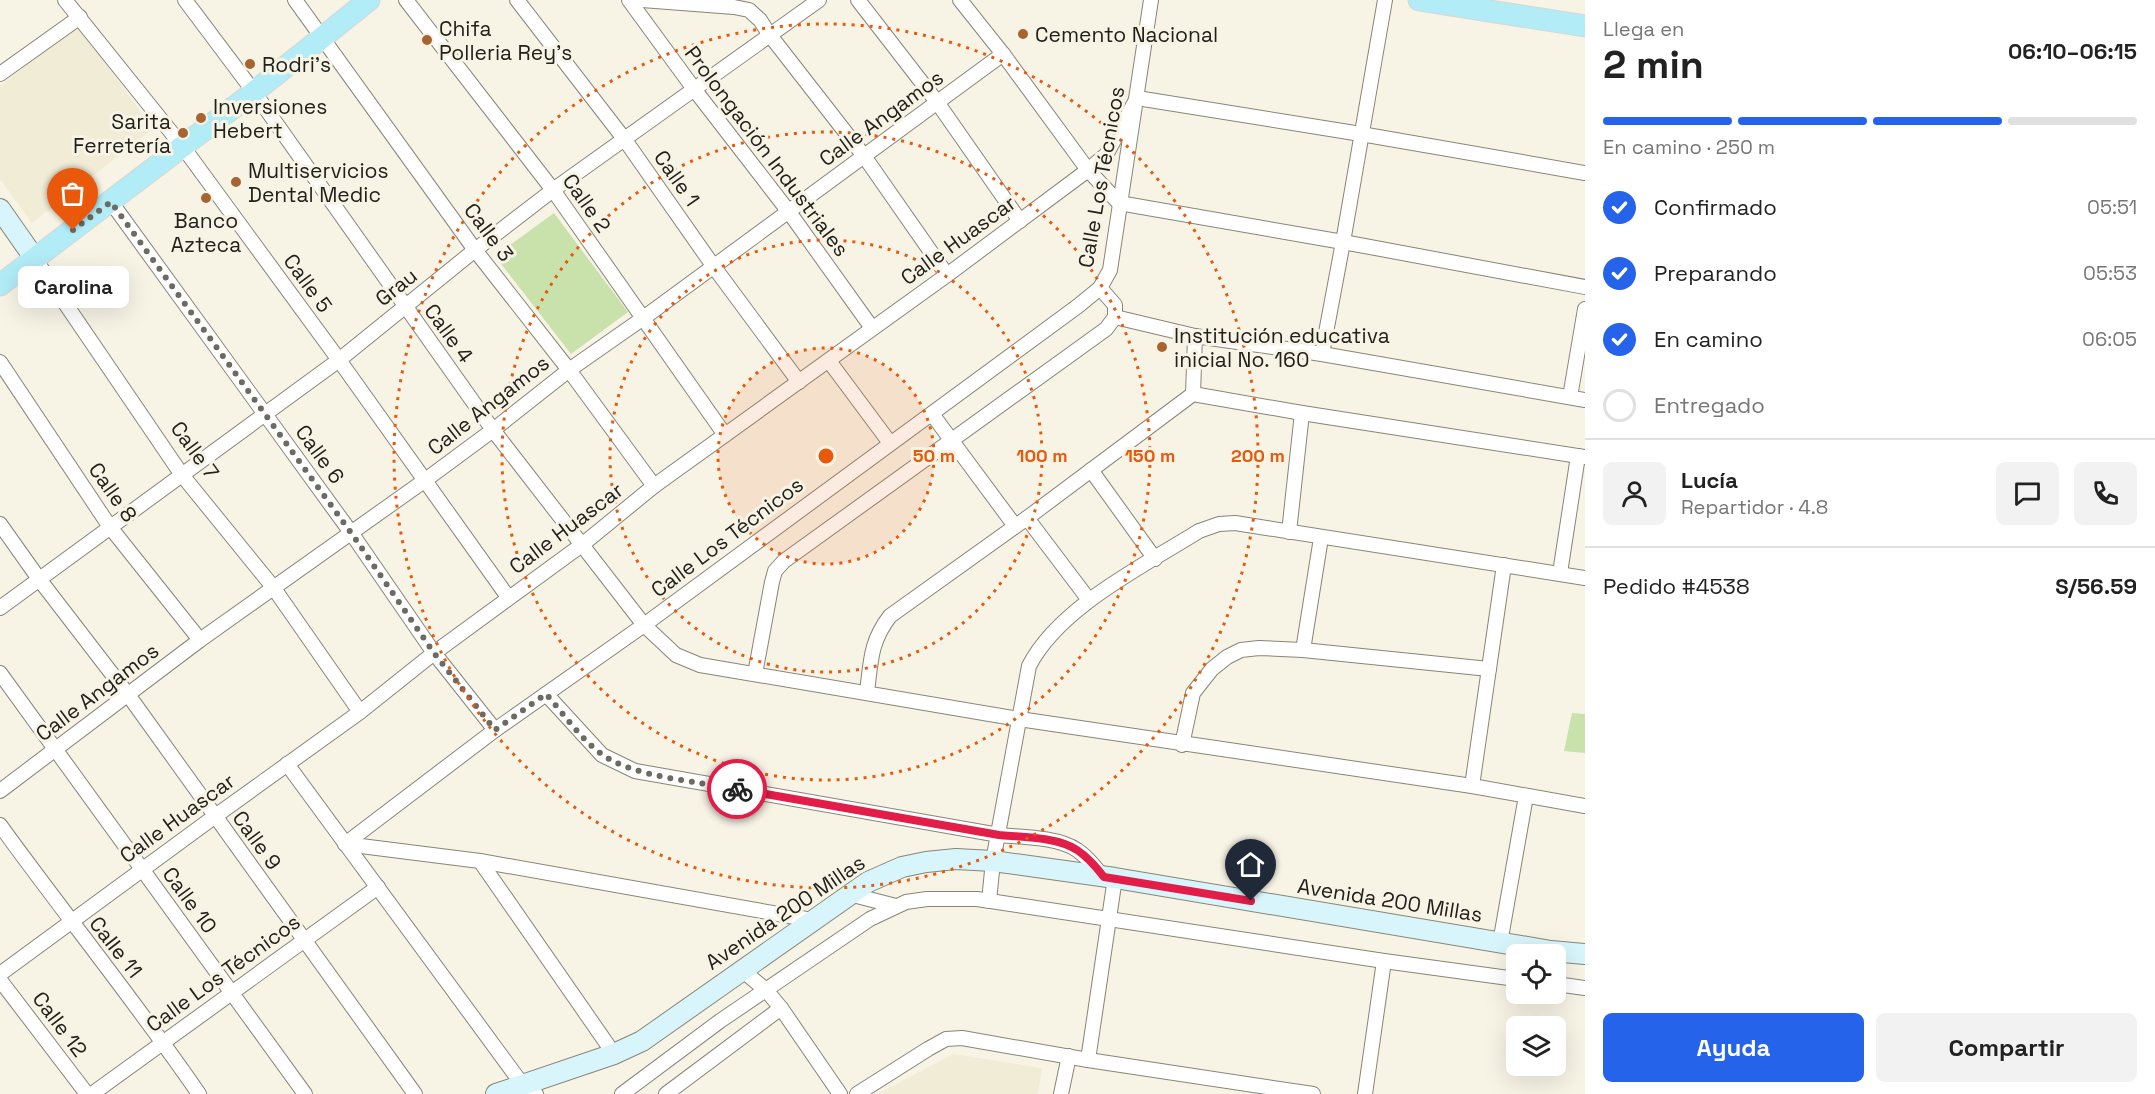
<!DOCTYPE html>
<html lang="es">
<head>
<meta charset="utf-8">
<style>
  :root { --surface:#fff; --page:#f2f2f2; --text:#222; --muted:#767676; --line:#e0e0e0; --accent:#2563eb }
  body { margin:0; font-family:"Space Grotesk",sans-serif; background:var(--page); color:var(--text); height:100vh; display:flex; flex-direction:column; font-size:22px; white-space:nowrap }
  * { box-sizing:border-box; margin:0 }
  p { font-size:20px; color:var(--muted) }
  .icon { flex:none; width:33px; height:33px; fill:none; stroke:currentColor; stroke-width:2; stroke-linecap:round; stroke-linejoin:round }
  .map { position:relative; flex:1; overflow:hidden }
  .drawer { display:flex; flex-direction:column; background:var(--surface); width:570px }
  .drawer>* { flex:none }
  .fabs { position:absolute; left:1506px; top:944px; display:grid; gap:12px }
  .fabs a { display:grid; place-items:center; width:60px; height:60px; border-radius:9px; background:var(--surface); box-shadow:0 6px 24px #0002; font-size:30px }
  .pin { position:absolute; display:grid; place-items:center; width:51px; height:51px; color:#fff; margin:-62px -26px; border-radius:50% 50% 50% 0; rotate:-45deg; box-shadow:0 0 6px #0007 }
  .pin .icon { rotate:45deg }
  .courier { position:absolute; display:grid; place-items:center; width:60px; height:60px; margin:-30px; border:4px solid #e11d48; border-radius:50%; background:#fff; color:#222; box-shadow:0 2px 8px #0007 }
  .bubble { position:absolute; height:42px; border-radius:9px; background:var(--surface); box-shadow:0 6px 24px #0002; font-size:20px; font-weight:800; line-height:42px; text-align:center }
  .summary em { font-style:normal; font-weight:800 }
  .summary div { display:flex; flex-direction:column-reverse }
  .summary { display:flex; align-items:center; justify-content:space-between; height:102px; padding:0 18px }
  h1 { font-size:39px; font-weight:800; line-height:45px }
  .bar { display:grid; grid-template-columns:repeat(4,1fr); gap:9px 6px; align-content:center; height:72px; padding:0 18px }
  .bar i { height:8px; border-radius:4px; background:var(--line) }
  .bar .current { background:var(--accent) }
  .bar p { grid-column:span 4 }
  .line { display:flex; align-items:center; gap:15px; padding:0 18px; border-top:2px solid var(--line) }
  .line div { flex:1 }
  .round { display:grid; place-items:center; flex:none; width:63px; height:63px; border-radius:9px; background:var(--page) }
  ol { padding:0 18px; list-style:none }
  li { display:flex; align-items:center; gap:18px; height:66px }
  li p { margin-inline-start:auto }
  li .icon { padding:6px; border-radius:50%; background:var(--accent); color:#fff; stroke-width:4 }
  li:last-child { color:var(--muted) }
  li i { width:33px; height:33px; border:3px solid var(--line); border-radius:50% }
  .button { display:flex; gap:12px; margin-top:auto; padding:12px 18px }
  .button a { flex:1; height:69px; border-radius:9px; background:var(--accent); color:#fff; font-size:24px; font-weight:800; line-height:69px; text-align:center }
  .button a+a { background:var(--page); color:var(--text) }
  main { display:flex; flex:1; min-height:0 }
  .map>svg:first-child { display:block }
  .built { fill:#f1ecd6 }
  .green { fill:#c9e1ab }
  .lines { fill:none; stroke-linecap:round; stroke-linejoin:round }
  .street-casing { stroke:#888578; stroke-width:16 }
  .secondary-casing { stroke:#888578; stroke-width:22 }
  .primary-casing { stroke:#d7d7d6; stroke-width:23 }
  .street { stroke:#fff; stroke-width:14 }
  .secondary { stroke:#d8f5fb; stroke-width:20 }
  .primary { stroke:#b1ecf7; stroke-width:21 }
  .done { stroke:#6d6a62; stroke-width:6; stroke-dasharray:0 10.8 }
  .route { stroke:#e11d48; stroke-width:8 }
  .ring { fill:none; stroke:#e8590c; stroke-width:3; stroke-dasharray:3 6 }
  .poi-dot { fill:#a66430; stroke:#f7f4e6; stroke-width:2 }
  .labels { text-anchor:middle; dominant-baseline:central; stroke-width:6; stroke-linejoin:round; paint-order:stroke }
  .poi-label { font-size:21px; fill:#22201b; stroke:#f7f4e6; text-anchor:start }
  .street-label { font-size:21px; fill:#22201b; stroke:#f7f4e6 }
  .centre { fill:#e8590c; stroke:#f7f4e6; stroke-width:3 }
  .ring-label { font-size:18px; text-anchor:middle; font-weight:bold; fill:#e8590c; stroke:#f7f4e6; stroke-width:6; stroke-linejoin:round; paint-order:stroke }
</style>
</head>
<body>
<main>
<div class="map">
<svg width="1585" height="1094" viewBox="0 0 1585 1094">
  <rect width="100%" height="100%" fill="#f7f4e6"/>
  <g class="built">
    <path d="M 78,25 L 153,129 L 32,223 L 0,179 L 0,86 Z"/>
    <path d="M 953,1054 L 1042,1068 L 1038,1094 L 878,1094 Z"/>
  </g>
  <g class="green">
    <path d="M 554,213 L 628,312 L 571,354 L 495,256 Z"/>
    <path d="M 1572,713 L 1585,714 L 1585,753 L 1564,751 Z"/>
  </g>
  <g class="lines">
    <g class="street-casing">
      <g id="street">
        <path d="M 65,0 L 183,147 L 339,360 L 508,597"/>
        <path d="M 185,0 L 254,92 L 493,430 L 644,625 L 676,655 L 700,665 L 1019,719 L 1472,786 L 1585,806"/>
        <path d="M 295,0 L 475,250 L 569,370 L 654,486"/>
        <path d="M 406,0 L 553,190 L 725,435"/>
        <path d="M 517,0 L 625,140 L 714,267 L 799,382"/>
        <path d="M 629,0 L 694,89 L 789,212 L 872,328"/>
        <path d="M 642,0 L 734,7 L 749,10 L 760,20 L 769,34 L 864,156 L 947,275"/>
        <path d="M 858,0 L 937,102 L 1020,221"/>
        <path d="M 960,0 L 1003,54 L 1088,170 L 1119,203 L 1343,242 L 1585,287"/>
        <path d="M 0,74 L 80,17"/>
        <path d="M 111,202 L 352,534 L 434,653 L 495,730"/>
        <path d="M 35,259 L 182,475 L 273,587 L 360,712"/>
        <path d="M 1100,288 L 1115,305 L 1115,317"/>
        <path d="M 1322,354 L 1343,242 L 1385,0"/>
        <path d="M 829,361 L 890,443"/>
        <path d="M 0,362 L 110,527 L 200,640"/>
        <path d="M 1193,394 L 1195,336"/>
        <path d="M 1570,397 L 1585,309"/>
        <path d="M 932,414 L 1015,526"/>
        <path d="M 1091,470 L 1155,559"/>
        <path d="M 1027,518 L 1089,600"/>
        <path d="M 0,524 L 39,579 L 129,696 L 415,1094"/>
        <path d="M 1289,532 L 1302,413"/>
        <path d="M 1560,573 L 1578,456"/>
        <path d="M 0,608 L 339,360 L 475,250 L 553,190 L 819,0"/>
        <path d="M 1303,650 L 1321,538"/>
        <path d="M 0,673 L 305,1094"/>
        <path d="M 755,674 L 772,582 L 775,571 L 784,561 L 1106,329 L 1115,317 L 1195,336 L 1322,354 L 1585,400"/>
        <path d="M 867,692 C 871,661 870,642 890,616 L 1027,518 L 1193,394 L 1302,413 L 1585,457"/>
        <path d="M 546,694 L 602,755 L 635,771 L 999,835 C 1022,837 1058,837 1077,850 C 1088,857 1095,867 1103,877"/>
        <path d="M 1182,745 L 1193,693 L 1212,669 L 1227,657 L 1241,650 L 1259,648 L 1303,650 L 1489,669"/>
        <path d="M 287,764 L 522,1084 L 536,1094"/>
        <path d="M 1472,786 L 1504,565"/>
        <path d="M 0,791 L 200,640 L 424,481 L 493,430 L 569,370 L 642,319 L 1003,54"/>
        <path d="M 0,825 C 65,915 136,1002 199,1094"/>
        <path d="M 345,844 L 495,730 L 644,625 L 1078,306 L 1100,288 L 1110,270 L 1151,0"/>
        <path d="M 345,844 L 480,861 L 812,920"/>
        <path d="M 480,861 L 614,1054"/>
        <path d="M 849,894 L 896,906"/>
        <path d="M 989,901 L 993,861 L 1029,666 C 1059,607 1145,565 1199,531 L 1219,524 L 1235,523 L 1585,578"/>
        <path d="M 1500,943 L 1526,796"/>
        <path d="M 742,970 L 766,990 L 781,1008 L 840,1094"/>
        <path d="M 0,974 L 214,817 L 360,712 L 434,653 L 583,544 L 654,486 L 947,275 L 1088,170 L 1106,155 L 1137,98 L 1361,134 L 1585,173"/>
        <path d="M 0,980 L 87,1094"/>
        <path d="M 1556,984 L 1585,988"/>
        <path d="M 1088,1060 L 1115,878"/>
        <path d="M 92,1094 L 378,887"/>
        <path d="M 622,1094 L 720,1021 L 870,919 L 906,902 L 927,899 L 977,899 L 1384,961 L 1516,979"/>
        <path d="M 666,1094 L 781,1008"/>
        <path d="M 857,1094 L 928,1049 L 946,1039 L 962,1038 L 1088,1060 L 1313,1094"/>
        <path d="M 1061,1094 L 1069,1056"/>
        <path d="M 1365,1094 L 1384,961"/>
      </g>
    </g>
    <g class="secondary-casing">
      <g id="secondary">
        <path d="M 0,209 L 35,259"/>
        <path d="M 496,1094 L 614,1054 L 642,1041 L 868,882 L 902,867 L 926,862 L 956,859 L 993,861 L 1115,878 L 1551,951 L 1585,954"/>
      </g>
    </g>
    <g class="primary-casing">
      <g id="primary">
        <path d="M 1419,0 L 1585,26"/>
        <path d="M 0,285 L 254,92 L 369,0"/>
      </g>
    </g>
    <use href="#street" class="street"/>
    <use href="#secondary" class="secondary"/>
    <use href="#primary" class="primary"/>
  </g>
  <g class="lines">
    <path class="done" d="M 73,230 L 111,202 L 352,534 L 434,653 L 495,730 L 546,694 C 564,714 581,740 603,755 C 633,777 700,782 737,789"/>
    <path class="route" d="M 737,789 L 999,835 C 1022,837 1058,837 1077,850 C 1088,857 1096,867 1104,877 L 1251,901"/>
  </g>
  <circle cx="826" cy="456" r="108" fill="#e8590c" fill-opacity=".12"/>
  <g class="ring">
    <circle cx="826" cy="456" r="108"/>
    <circle cx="826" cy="456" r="216"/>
    <circle cx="826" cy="456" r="324"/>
    <circle cx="826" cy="456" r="432"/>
  </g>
  <g class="poi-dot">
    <circle cx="1023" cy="34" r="6"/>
    <circle cx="427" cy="40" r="6"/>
    <circle cx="250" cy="64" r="6"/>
    <circle cx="201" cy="118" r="6"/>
    <circle cx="183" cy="133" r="6"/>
    <circle cx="236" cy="182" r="6"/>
    <circle cx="206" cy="198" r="6"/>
    <circle cx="1162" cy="347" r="6"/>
  </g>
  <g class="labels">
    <g class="poi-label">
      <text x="439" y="28">Chifa<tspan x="439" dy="24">Polleria Rey's</tspan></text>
      <text x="1035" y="34">Cemento Nacional</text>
      <text x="262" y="64">Rodri's</text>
      <text x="213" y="106">Inversiones<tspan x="213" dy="24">Hebert</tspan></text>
      <text x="171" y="121" text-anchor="end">Sarita<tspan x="171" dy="24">Ferretería</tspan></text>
      <text x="248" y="170">Multiservicios<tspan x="248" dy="24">Dental Medic</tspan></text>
      <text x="206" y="220" text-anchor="middle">Banco<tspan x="206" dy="24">Azteca</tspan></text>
      <text x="1174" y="335">Institución educativa<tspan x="1174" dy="24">inicial No. 160</tspan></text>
    </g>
    <g class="street-label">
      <text transform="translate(881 118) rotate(-36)">Calle Angamos</text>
      <text transform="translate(767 151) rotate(53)">Prolongación Industriales</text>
      <text transform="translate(1101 177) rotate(-80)">Calle Los Técnicos</text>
      <text transform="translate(677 178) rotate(55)">Calle 1</text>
      <text transform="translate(587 203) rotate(55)">Calle 2</text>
      <text transform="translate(489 232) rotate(53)">Calle 3</text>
      <text transform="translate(958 240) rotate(-36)">Calle Huascar</text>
      <text transform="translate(308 283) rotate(54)">Calle 5</text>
      <text transform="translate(396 287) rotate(-39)">Grau</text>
      <text transform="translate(449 333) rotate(54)">Calle 4</text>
      <text transform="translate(488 405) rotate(-38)">Calle Angamos</text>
      <text transform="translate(195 450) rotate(54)">Calle 7</text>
      <text transform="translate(320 454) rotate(54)">Calle 6</text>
      <text transform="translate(113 492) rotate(55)">Calle 8</text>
      <text transform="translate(566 528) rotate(-37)">Calle Huascar</text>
      <text transform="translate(727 537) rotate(-37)">Calle Los Técnicos</text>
      <text transform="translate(97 692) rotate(-37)">Calle Angamos</text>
      <text transform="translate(177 818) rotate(-36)">Calle Huascar</text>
      <text transform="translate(257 840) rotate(54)">Calle 9</text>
      <text transform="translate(190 900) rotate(54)">Calle 10</text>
      <text transform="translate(1390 900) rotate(9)">Avenida 200 Millas</text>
      <text transform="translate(785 912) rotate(-34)">Avenida 200 Millas</text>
      <text transform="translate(116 947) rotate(52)">Calle 11</text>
      <text transform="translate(223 973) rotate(-36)">Calle Los Técnicos</text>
      <text transform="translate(60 1024) rotate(53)">Calle 12</text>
    </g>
  </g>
  <circle cx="826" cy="456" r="9" class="centre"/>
  <g class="ring-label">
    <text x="934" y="462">50 m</text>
    <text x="1042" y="462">100 m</text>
    <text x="1150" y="462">150 m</text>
    <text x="1258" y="462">200 m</text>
  </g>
</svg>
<div class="fabs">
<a><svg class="icon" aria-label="locate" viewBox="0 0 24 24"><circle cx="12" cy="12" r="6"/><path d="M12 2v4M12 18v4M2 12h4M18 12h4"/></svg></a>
<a><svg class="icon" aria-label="layers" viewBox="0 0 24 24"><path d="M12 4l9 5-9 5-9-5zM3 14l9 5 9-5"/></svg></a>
</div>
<div class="pin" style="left:73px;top:230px;background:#ea580c"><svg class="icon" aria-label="bag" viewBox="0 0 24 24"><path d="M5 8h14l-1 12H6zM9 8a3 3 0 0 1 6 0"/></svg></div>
<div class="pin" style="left:1251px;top:901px;background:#1f2937"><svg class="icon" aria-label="home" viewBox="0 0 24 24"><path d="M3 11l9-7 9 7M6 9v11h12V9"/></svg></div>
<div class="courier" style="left:737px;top:789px"><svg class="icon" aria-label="bike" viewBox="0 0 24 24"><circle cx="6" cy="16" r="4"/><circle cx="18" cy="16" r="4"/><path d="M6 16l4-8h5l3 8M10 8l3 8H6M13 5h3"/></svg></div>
<div class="bubble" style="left:18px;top:266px;width:111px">Carolina</div>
</div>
<section class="drawer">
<div class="summary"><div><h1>2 min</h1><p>Llega en</p></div><em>06:10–06:15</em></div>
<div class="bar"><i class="current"></i><i class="current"></i><i class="current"></i><i></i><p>En camino · 250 m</p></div>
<ol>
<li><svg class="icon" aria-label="check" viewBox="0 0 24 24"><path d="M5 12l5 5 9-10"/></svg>Confirmado<p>05:51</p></li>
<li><svg class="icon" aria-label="check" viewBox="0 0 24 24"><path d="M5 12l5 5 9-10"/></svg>Preparando<p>05:53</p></li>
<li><svg class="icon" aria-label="check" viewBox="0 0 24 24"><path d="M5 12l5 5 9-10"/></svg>En camino<p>06:05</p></li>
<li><i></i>Entregado</li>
</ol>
<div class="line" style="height:108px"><a class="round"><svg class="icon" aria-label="person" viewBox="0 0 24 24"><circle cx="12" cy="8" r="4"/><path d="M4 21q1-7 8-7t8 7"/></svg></a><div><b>Lucía</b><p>Repartidor · 4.8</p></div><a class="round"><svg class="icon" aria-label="chat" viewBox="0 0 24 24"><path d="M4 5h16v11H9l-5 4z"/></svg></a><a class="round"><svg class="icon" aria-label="phone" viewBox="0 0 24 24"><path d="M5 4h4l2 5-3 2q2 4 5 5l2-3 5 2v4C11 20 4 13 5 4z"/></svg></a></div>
<div class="line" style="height:78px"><div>Pedido #4538</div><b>S/56.59</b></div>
<div class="button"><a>Ayuda</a><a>Compartir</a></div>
</section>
</main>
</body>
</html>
